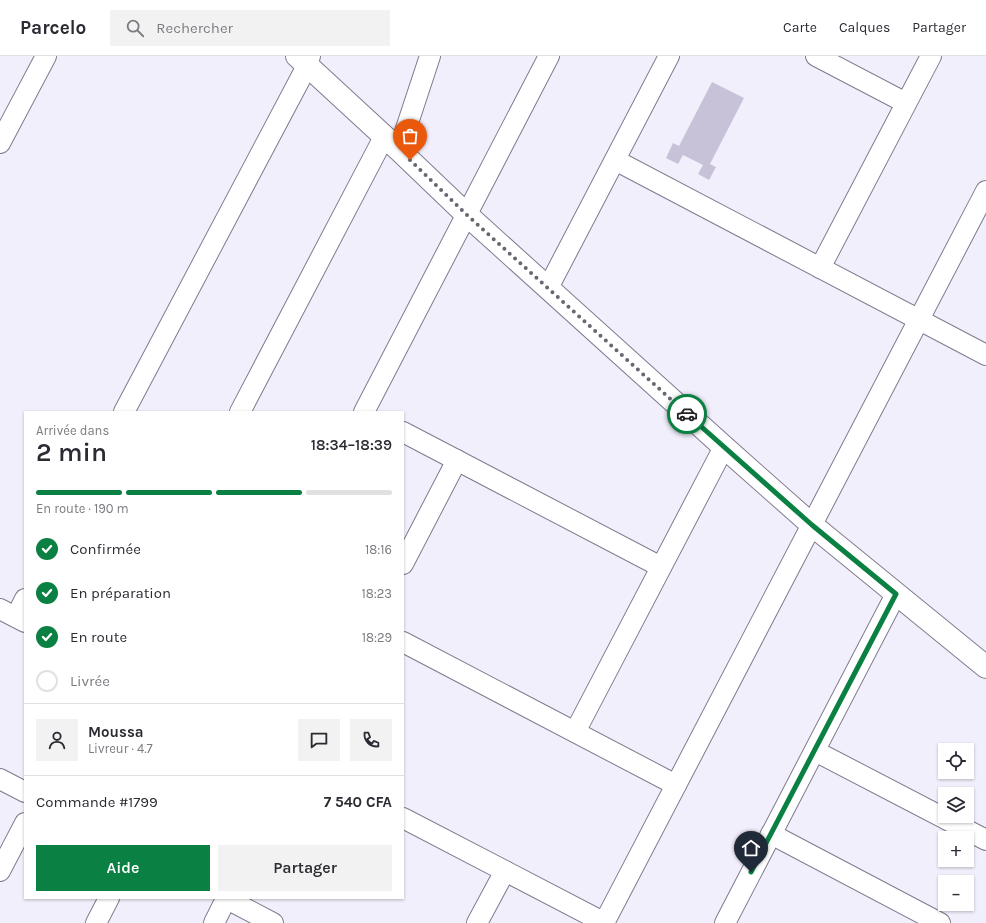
<!DOCTYPE html>
<html lang="fr">
<head>
<meta charset="utf-8">
<style>
  :root { --surface:#fff; --page:#f2f2f3; --text:#2b2b33; --muted:#7c7c81; --line:#e1e1e2; --accent:#0b8043 }
  body { margin:0; font-family:Karla,sans-serif; background:var(--page); color:var(--text); height:100vh; display:flex; flex-direction:column; font-size:15px; white-space:nowrap }
  * { box-sizing:border-box; margin:0 }
  p { font-size:13px; color:var(--muted) }
  .icon { flex:none; width:22px; height:22px; fill:none; stroke:currentColor; stroke-width:2; stroke-linecap:round; stroke-linejoin:round }
  .map { position:relative; flex:1; overflow:hidden }
  .side { position:absolute; left:24px; top:355px; width:380px; height:488px; display:flex; flex-direction:column; background:var(--surface); border-radius:0px; box-shadow:0 1px 3px #0004 }
  .side>* { flex:none }
  .fabs { position:absolute; left:938px; top:687px; display:grid; gap:8px }
  .fabs a { display:grid; place-items:center; width:36px; height:36px; border-radius:0px; background:var(--surface); box-shadow:0 1px 3px #0004; font-size:20px }
  .pin { position:absolute; display:grid; place-items:center; width:34px; height:34px; color:#fff; margin:-41px -17px; border-radius:50% 50% 50% 0; rotate:-45deg; box-shadow:0 0 4px #0007 }
  .pin .icon { rotate:45deg }
  .courier { position:absolute; display:grid; place-items:center; width:40px; height:40px; margin:-20px; border:3px solid #0b8043; border-radius:50%; background:#fff; color:#222; box-shadow:0 1px 5px #0007 }
  .headline em { font-style:normal; font-weight:600 }
  .headline div { display:flex; flex-direction:column-reverse }
  .headline { display:flex; align-items:center; justify-content:space-between; height:68px; padding:0 12px }
  h1 { font-size:26px; font-weight:600; line-height:30px }
  .bar { display:grid; grid-template-columns:repeat(4,1fr); gap:6px 4px; align-content:center; height:48px; padding:0 12px }
  .bar i { height:5px; border-radius:3px; background:var(--line) }
  .bar .on { background:var(--accent) }
  .bar p { grid-column:span 4 }
  .line { display:flex; align-items:center; gap:10px; padding:0 12px; border-top:1px solid var(--line) }
  .line div { flex:1 }
  .round { display:grid; place-items:center; flex:none; width:42px; height:42px; border-radius:0px; background:var(--page) }
  ol { padding:0 12px; list-style:none }
  li { display:flex; align-items:center; gap:12px; height:44px }
  li p { margin-inline-start:auto }
  li .icon { padding:4px; border-radius:50%; background:var(--accent); color:#fff; stroke-width:4 }
  li:last-child { color:var(--muted) }
  li i { width:22px; height:22px; border:2px solid var(--line); border-radius:50% }
  .primary-button { display:flex; gap:8px; margin-top:auto; padding:8px 12px }
  .primary-button a { flex:1; height:46px; border-radius:0px; background:var(--accent); color:#fff; font-size:16px; font-weight:600; line-height:46px; text-align:center }
  .primary-button a+a { background:var(--page); color:var(--text) }
  header { display:flex; align-items:center; gap:24px; box-sizing:border-box; height:56px; padding:0 20px; background:var(--surface); border-bottom:1px solid var(--line) }
  header strong { font-size:19px }
  nav { display:flex; gap:22px; margin-inline-start:auto; font-size:14px }
  .search { width:280px; height:36px; background:var(--page); display:flex; align-items:center; gap:10px; box-sizing:border-box; padding:0 14px; border-radius:0px; color:var(--muted); font-size:15px }
  .map>svg:first-child { display:block }
  .building { fill:#c7c2d7 }
  .lines { fill:none; stroke-linecap:round; stroke-linejoin:round }
  .minor-casing { stroke:#807b8e; stroke-width:22 }
  .major-casing { stroke:#807b8e; stroke-width:24 }
  .minor { stroke:#fff; stroke-width:20 }
  .major { stroke:#fff; stroke-width:22 }
  .done { stroke:#6a6670; stroke-width:4; stroke-dasharray:0 7.2 }
  .route { stroke:#0b8043; stroke-width:5 }
</style>
</head>
<body>
<header>
<strong>Parcelo</strong>
<div class="search"><svg class="icon" aria-label="search" viewBox="0 0 24 24"><circle cx="10" cy="10" r="6"/><path d="M15 15l6 6"/></svg>Rechercher</div>
<nav><a>Carte</a><a>Calques</a><a>Partager</a></nav>
</header>
<div class="map">
<svg width="986" height="867" viewBox="0 0 986 867">
  <rect width="100%" height="100%" fill="#f2effc"/>
  <path class="building" d="M 712,26 L 744,42 L 710,108 L 716,111 L 709,124 L 698,118 L 703,109 L 683,99 L 678,108 L 666,102 L 673,87 L 679,90 Z"/>
  <g class="lines">
    <g class="minor-casing">
      <g id="minor">
        <path d="M 816,0 L 906,47"/>
        <path d="M 0,87 L 46,0"/>
        <path d="M 399,94 L 430,0"/>
        <path d="M 615,104 L 986,299"/>
        <path d="M 820,212 L 931,0"/>
        <path d="M 548,232 L 669,0"/>
        <path d="M 124,356 L 307,10 L 310,0"/>
        <path d="M 240,356 L 384,81"/>
        <path d="M 364,356 L 549,0"/>
        <path d="M 403,376 L 661,511"/>
        <path d="M 403,508 L 457,404"/>
        <path d="M 0,553 L 25,566"/>
        <path d="M 16,561 L 25,543"/>
        <path d="M 403,586 L 676,729"/>
        <path d="M 575,676 L 724,391"/>
        <path d="M 815,695 L 986,784"/>
        <path d="M 0,723 L 25,736"/>
        <path d="M 403,762 L 605,867"/>
        <path d="M 771,778 L 940,867"/>
        <path d="M 0,815 L 25,767"/>
        <path d="M 225,842 L 273,867"/>
        <path d="M 96,867 L 109,842"/>
        <path d="M 214,867 L 226,843"/>
        <path d="M 477,867 L 505,815"/>
        <path d="M 604,867 L 986,135"/>
        <path d="M 725,867 L 896,538"/>
      </g>
    </g>
    <g class="major-casing">
      <path id="major" d="M 297,0 L 399,94 L 467,159 L 724,391 L 812,469 L 986,611"/>
    </g>
    <use href="#minor" class="minor"/>
    <use href="#major" class="major"/>
  </g>
  <g class="lines">
    <path class="done" d="M 410,104 L 467,159 L 687,358"/>
    <path class="route" d="M 687,358 L 812,469 L 896,538 L 751,816"/>
  </g>
</svg>
<div class="fabs">
<a><svg class="icon" aria-label="locate" viewBox="0 0 24 24"><circle cx="12" cy="12" r="6"/><path d="M12 2v4M12 18v4M2 12h4M18 12h4"/></svg></a>
<a><svg class="icon" aria-label="layers" viewBox="0 0 24 24"><path d="M12 4l9 5-9 5-9-5zM3 14l9 5 9-5"/></svg></a>
<a>+</a>
<a>−</a>
</div>
<div class="pin" style="left:410px;top:104px;background:#ea580c"><svg class="icon" aria-label="bag" viewBox="0 0 24 24"><path d="M5 8h14l-1 12H6zM9 8a3 3 0 0 1 6 0"/></svg></div>
<div class="pin" style="left:751px;top:816px;background:#1f2937"><svg class="icon" aria-label="home" viewBox="0 0 24 24"><path d="M3 11l9-7 9 7M6 9v11h12V9"/></svg></div>
<div class="courier" style="left:687px;top:358px"><svg class="icon" aria-label="car" viewBox="0 0 24 24"><path d="M5 17H2v-5l4-1 3-4h7l3 4 3 1v5h-3M9 17h6M6 11h13"/><circle cx="7" cy="17" r="2"/><circle cx="17" cy="17" r="2"/></svg></div>
<section class="side">
<div class="headline"><div><h1>2 min</h1><p>Arrivée dans</p></div><em>18:34–18:39</em></div>
<div class="bar"><i class="on"></i><i class="on"></i><i class="on"></i><i></i><p>En route · 190 m</p></div>
<ol>
<li><svg class="icon" aria-label="check" viewBox="0 0 24 24"><path d="M5 12l5 5 9-10"/></svg>Confirmée<p>18:16</p></li>
<li><svg class="icon" aria-label="check" viewBox="0 0 24 24"><path d="M5 12l5 5 9-10"/></svg>En préparation<p>18:23</p></li>
<li><svg class="icon" aria-label="check" viewBox="0 0 24 24"><path d="M5 12l5 5 9-10"/></svg>En route<p>18:29</p></li>
<li><i></i>Livrée</li>
</ol>
<div class="line" style="height:72px"><a class="round"><svg class="icon" aria-label="person" viewBox="0 0 24 24"><circle cx="12" cy="8" r="4"/><path d="M4 21q1-7 8-7t8 7"/></svg></a><div><b>Moussa</b><p>Livreur · 4.7</p></div><a class="round"><svg class="icon" aria-label="chat" viewBox="0 0 24 24"><path d="M4 5h16v11H9l-5 4z"/></svg></a><a class="round"><svg class="icon" aria-label="phone" viewBox="0 0 24 24"><path d="M5 4h4l2 5-3 2q2 4 5 5l2-3 5 2v4C11 20 4 13 5 4z"/></svg></a></div>
<div class="line" style="height:52px"><div>Commande #1799</div><b>7 540 CFA</b></div>
<div class="primary-button"><a>Aide</a><a>Partager</a></div>
</section>
</div>
</body>
</html>
